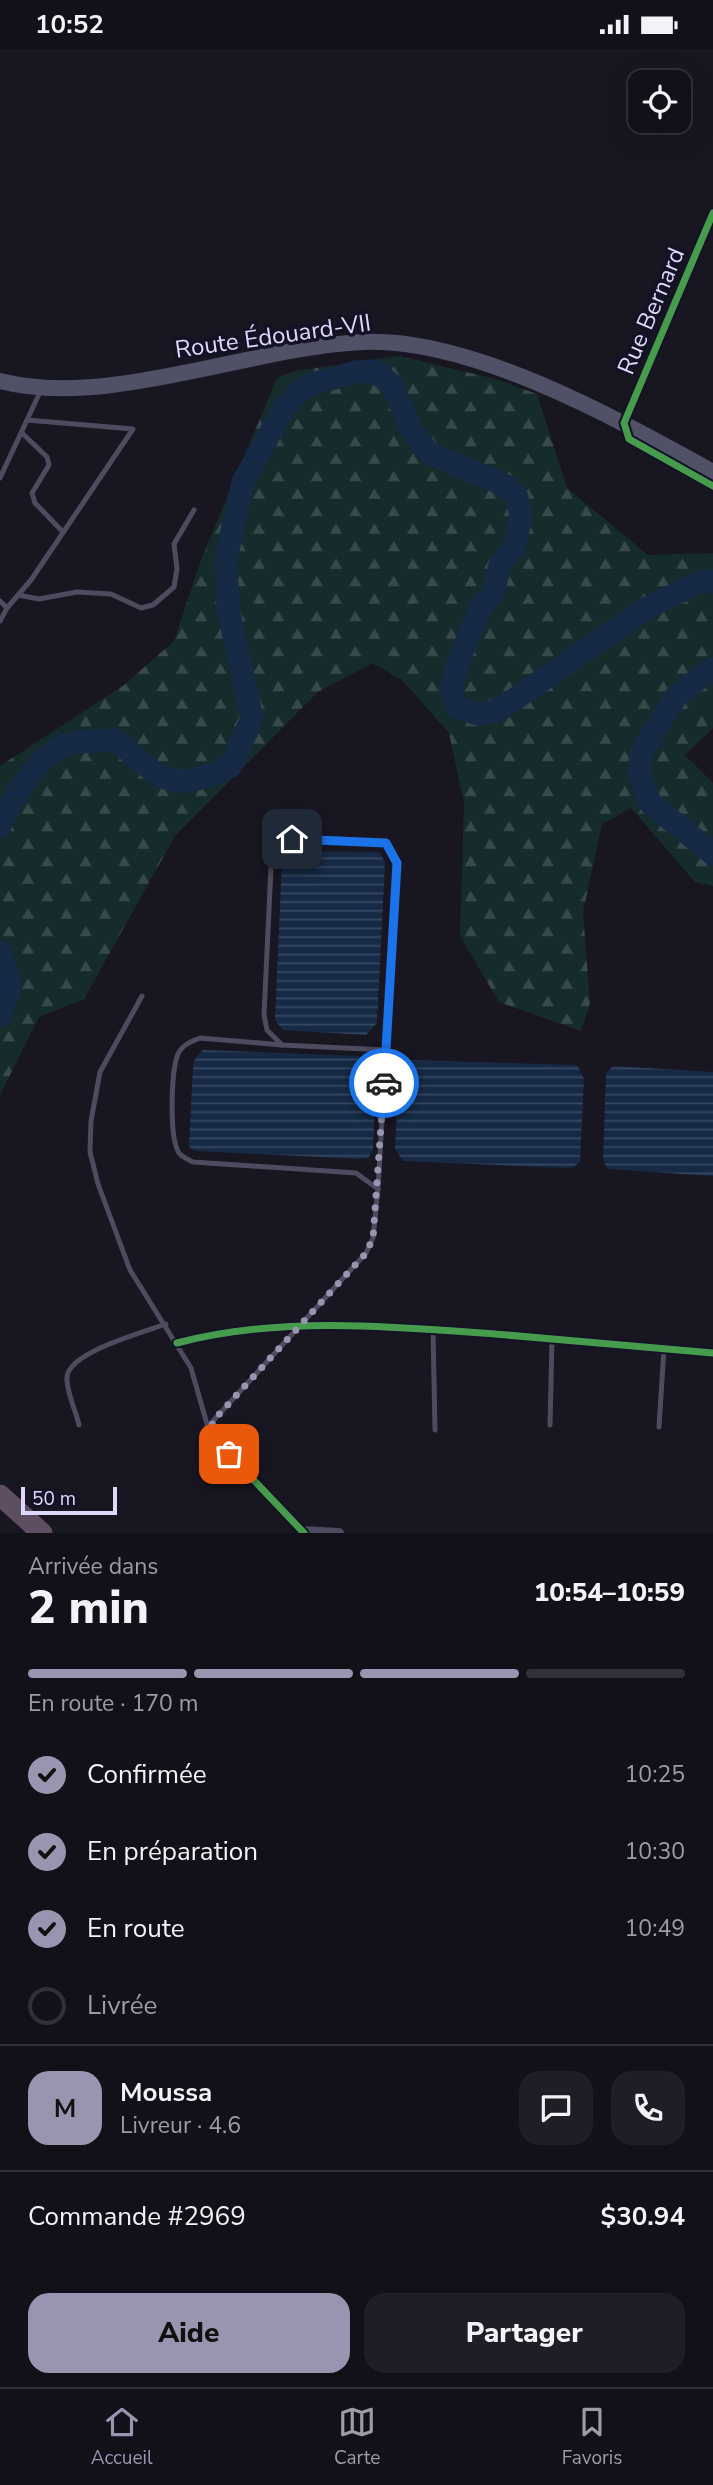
<!DOCTYPE html>
<html lang="fr">
<head>
<meta charset="utf-8">
<style>
  :root { --surface:#121019; --page:#1f1e26; --text:#f1f3f6; --muted:#9c9da2; --line:#313038; --accent:#9795af }
  body { margin:0; font-family:"Nunito Sans",sans-serif; background:var(--page); color:var(--text); height:100vh; display:flex; flex-direction:column; font-size:26px; white-space:nowrap }
  * { box-sizing:border-box; margin:0 }
  p { font-size:23px; color:var(--muted) }
  .icon { flex:none; width:38px; height:38px; fill:none; stroke:currentColor; stroke-width:2; stroke-linecap:round; stroke-linejoin:round }
  .map { position:relative; height:1484px; overflow:hidden }
  .drawer { display:flex; flex-direction:column; background:var(--surface); flex:1 }
  .drawer>* { flex:none }
  .tools { position:absolute; left:628px; top:21px; display:grid; gap:14px }
  .tools a { display:grid; place-items:center; width:63px; height:63px; border-radius:14px; background:var(--surface); box-shadow:0 7px 28px #0002,0 0 0 2px var(--line); font-size:35px }
  .scale { position:absolute; left:21px; bottom:18px; width:96px; box-sizing:border-box; padding-left:7px; border:4px solid #dcdafb; border-top:0; font-size:19px; line-height:24px; white-space:nowrap; color:#dcdafb; -webkit-text-stroke:5px #141225; paint-order:stroke }
  .pin { position:absolute; display:grid; place-items:center; width:60px; height:60px; color:#fff; margin:-30px; border-radius:14px; box-shadow:0 4px 10px #0006 }
  .courier { position:absolute; display:grid; place-items:center; width:70px; height:70px; margin:-35px; border:5px solid #1a73e8; border-radius:50%; background:#fff; color:#222; box-shadow:0 2px 9px #0007 }
  .overview em { font-style:normal; font-weight:800 }
  .overview div { display:flex; flex-direction:column-reverse }
  .overview { display:flex; align-items:center; justify-content:space-between; height:119px; padding:0 28px }
  h1 { font-size:46px; font-weight:800; line-height:52px }
  .bar { display:grid; grid-template-columns:repeat(4,1fr); gap:10px 7px; align-content:center; height:84px; padding:0 28px }
  .bar i { height:9px; border-radius:5px; background:var(--line) }
  .bar .current { background:var(--accent) }
  .bar p { grid-column:span 4 }
  .line { display:flex; align-items:center; gap:18px; padding:0 28px; border-top:2px solid var(--line) }
  .line div { flex:1 }
  .round { display:grid; place-items:center; flex:none; width:74px; height:74px; border-radius:21px; background:var(--page) }
  ol { padding:0 28px; list-style:none }
  li { display:flex; align-items:center; gap:21px; height:77px }
  li p { margin-inline-start:auto }
  li .icon { padding:7px; border-radius:50%; background:var(--accent); color:#111; stroke-width:4 }
  li:last-child { color:var(--muted) }
  li i { width:38px; height:38px; border:4px solid var(--line); border-radius:50% }
  .button { display:flex; gap:14px; margin-top:auto; padding:14px 28px }
  .button a { flex:1; height:80px; border-radius:21px; background:var(--accent); color:#111; font-size:28px; font-weight:800; line-height:80px; text-align:center }
  .button a+a { background:var(--page); color:var(--text) }
  .status { display:flex; justify-content:space-between; align-items:center; height:49px; padding:0 35px; background:var(--surface); direction:ltr }
  .status svg { height:19px; fill:currentColor }
  .dock { display:flex; justify-content:space-around; align-items:center; height:98px; border-top:2px solid var(--line); background:var(--surface); font-size:19px; color:var(--muted) }
  .dock a { display:grid; justify-items:center; gap:4px }
  .dock .current { color:var(--accent) }
  .map>svg:first-child { display:block }
  .forest { fill:url(#forest-firs) }
  .water { fill:url(#water-rules) }
  .lines { fill:none; stroke-linecap:round; stroke-linejoin:round }
  .river { stroke:#162a46; stroke-width:23 }
  .lane { stroke:#4d4c5f; stroke-width:5 }
  .street { stroke:#4d4c5f; stroke-width:10 }
  .secondary { stroke:#505066; stroke-width:16 }
  .highway { stroke:#5d4e62; stroke-width:21 }
  .cycleway-casing { stroke:#141225; stroke-width:11 }
  .cycleway { stroke:#469c4c; stroke-width:7 }
  .done { stroke:#9795af; stroke-width:7; stroke-dasharray:0 12.6 }
  .route { stroke:#1a73e8; stroke-width:9 }
  .labels { text-anchor:middle; dominant-baseline:central; stroke-width:7; stroke-linejoin:round; paint-order:stroke }
  .street-label { font-size:24px; fill:#dcdafb; stroke:#141225 }
</style>
</head>
<body>
<div class="status"><b>10:52</b><svg viewBox="0 0 49 12"><path d="M0 12V9h3v3zM5 12V6h3v6zM10 12V3h3v9zM15 12V0h3v12zM26 1h20v11H26zM47 4h2v5h-2z"/></svg></div>
<div class="map">
<svg width="713" height="1484" viewBox="0 0 713 1484">
  <defs>
    <pattern id="forest-firs" width="22" height="20" patternUnits="userSpaceOnUse" patternTransform="scale(1.75)"><rect width="22" height="20" fill="#162b2b"/><path d="M5 1l3.5 6h-7zM16 11l3.5 6h-7z" fill="#37494b"/></pattern>
    <pattern id="water-rules" width="6" height="5" patternUnits="userSpaceOnUse" patternTransform="scale(1.75)"><rect width="6" height="5" fill="#162a46"/><path d="M0 2.5h6" fill="none" stroke="#374862"/></pattern>
  </defs>
  <rect width="100%" height="100%" fill="#181621"/>
  <path class="forest" d="M 399,307 L 496,330 L 537,345 L 567,439 L 648,506 L 713,504 L 713,679 L 685,706 L 713,734 L 713,837 L 695,833 L 631,759 L 602,775 L 583,863 L 590,954 L 581,982 L 499,953 L 460,887 L 464,754 L 449,684 L 403,632 L 373,614 L 318,643 L 175,787 L 84,950 L 39,968 L 0,1046 L 0,717 L 124,636 L 174,592 L 201,511 L 277,329 L 294,322 Z"/>
  <g class="water">
    <path d="M 288,802 L 379,803 L 385,813 L 377,974 L 366,986 L 283,981 L 275,971 L 282,811 Z"/>
    <path d="M 203,1001 L 358,1007 L 370,1013 L 376,1020 L 373,1102 L 368,1109 L 359,1110 L 196,1102 L 189,1098 L 193,1019 L 195,1010 Z"/>
    <path d="M 408,1011 L 577,1016 L 584,1030 L 580,1112 L 574,1118 L 565,1119 L 403,1112 L 395,1100 L 399,1018 L 402,1012 Z"/>
    <path d="M 613,1017 L 713,1023 L 713,1127 L 608,1120 L 603,1112 L 606,1024 Z"/>
  </g>
  <g class="lines">
    <g class="river">
      <path d="M 713,619 L 677,646 L 641,704 L 639,723 L 650,754 L 713,805"/>
      <path d="M 0,777 C 9,753 40,704 65,696 C 80,691 100,692 115,691 C 165,730 167,747 231,717 L 252,669 L 228,560 L 226,510 L 243,433 L 284,359 L 305,337 L 356,323 L 375,322 L 392,336 L 412,382 L 429,404 L 507,437 L 517,448 L 521,468 L 514,498 L 500,516 L 493,544 L 481,558 L 459,610 L 450,642 L 457,658 L 477,665 L 499,661 L 645,560 L 704,531 L 713,533"/>
      <path d="M 0,903 L 11,936 L 0,966"/>
    </g>
    <g class="lane">
      <path d="M 22,384 L 47,408 L 49,416 L 32,444 L 35,454 L 63,483"/>
      <path d="M 0,429 L 41,341"/>
      <path d="M 18,546 L 39,550 L 77,543 L 111,545 L 141,559 L 153,556 L 174,538 L 177,520 L 174,495 L 194,461"/>
      <path d="M 0,552 L 7,559 L 31,531 L 133,380 L 27,371"/>
      <path d="M 0,572 L 7,559"/>
      <path d="M 142,947 L 100,1023 L 91,1072 L 90,1103 L 98,1135 L 130,1221 L 191,1319 L 209,1382"/>
      <path d="M 378,1140 L 397,814 L 386,794 L 292,790 L 272,797 L 264,966 L 267,981 L 282,996 L 386,1001"/>
      <path d="M 433,1280 L 435,1381"/>
      <path d="M 79,1376 C 76,1362 66,1342 67,1328 C 69,1303 144,1283 166,1275"/>
      <path d="M 550,1376 L 552,1290"/>
      <path d="M 659,1378 L 664,1299"/>
      <path d="M 210,1385 L 213,1372 L 366,1204 L 373,1189 L 378,1140 L 356,1124 L 193,1113 C 189,1111 182,1108 179,1104 C 169,1089 171,1022 178,1005 C 182,996 192,992 200,989 L 282,996"/>
    </g>
    <g class="street">
      <path d="M 624,374 L 713,164"/>
      <path d="M 177,1294 C 280,1267 390,1277 495,1285 C 568,1292 640,1297 713,1304"/>
      <path d="M 210,1385 L 304,1484"/>
      <path d="M 302,1482 L 339,1484"/>
    </g>
    <path class="secondary" d="M 0,332 C 107,360 251,298 363,293 C 472,288 619,371 713,423"/>
    <path class="highway" d="M 0,1446 L 42,1484"/>
    <g class="cycleway-casing">
      <g id="cycleway">
        <path d="M 713,164 L 624,374 L 629,390 L 713,437"/>
        <path d="M 177,1294 C 280,1267 390,1277 495,1285 C 568,1292 640,1297 713,1304"/>
        <path d="M 210,1385 L 304,1484"/>
      </g>
    </g>
    <use href="#cycleway" class="cycleway"/>
  </g>
  <g class="lines">
    <path class="done" d="M 229,1405 L 210,1385 L 213,1372 L 366,1204 L 373,1189 L 384,1034"/>
    <path class="route" d="M 292,790 L 386,794 L 397,814 L 384,1034"/>
  </g>
  <g class="labels">
    <g class="street-label">
      <text transform="translate(651 262) rotate(-67)">Rue Bernard</text>
      <text transform="translate(273 287) rotate(-8)">Route Édouard-VII</text>
    </g>
  </g>
</svg>
<div class="tools">
<a><svg class="icon" aria-label="locate" viewBox="0 0 24 24"><circle cx="12" cy="12" r="6"/><path d="M12 2v4M12 18v4M2 12h4M18 12h4"/></svg></a>
</div>
<div class="scale">50 m</div>
<div class="pin" style="left:229px;top:1405px;background:#ea580c"><svg class="icon" aria-label="bag" viewBox="0 0 24 24"><path d="M5 8h14l-1 12H6zM9 8a3 3 0 0 1 6 0"/></svg></div>
<div class="pin" style="left:292px;top:790px;background:#1f2937"><svg class="icon" aria-label="home" viewBox="0 0 24 24"><path d="M3 11l9-7 9 7M6 9v11h12V9"/></svg></div>
<div class="courier" style="left:384px;top:1034px"><svg class="icon" aria-label="car" viewBox="0 0 24 24"><path d="M5 17H2v-5l4-1 3-4h7l3 4 3 1v5h-3M9 17h6M6 11h13"/><circle cx="7" cy="17" r="2"/><circle cx="17" cy="17" r="2"/></svg></div>
</div>
<section class="drawer">
<div class="overview"><div><h1>2 min</h1><p>Arrivée dans</p></div><em>10:54–10:59</em></div>
<div class="bar"><i class="current"></i><i class="current"></i><i class="current"></i><i></i><p>En route · 170 m</p></div>
<ol>
<li><svg class="icon" aria-label="check" viewBox="0 0 24 24"><path d="M5 12l5 5 9-10"/></svg>Confirmée<p>10:25</p></li>
<li><svg class="icon" aria-label="check" viewBox="0 0 24 24"><path d="M5 12l5 5 9-10"/></svg>En préparation<p>10:30</p></li>
<li><svg class="icon" aria-label="check" viewBox="0 0 24 24"><path d="M5 12l5 5 9-10"/></svg>En route<p>10:49</p></li>
<li><i></i>Livrée</li>
</ol>
<div class="line" style="height:126px"><b class="round" style="background:var(--accent);color:#111">M</b><div><b>Moussa</b><p>Livreur · 4.6</p></div><a class="round"><svg class="icon" aria-label="chat" viewBox="0 0 24 24"><path d="M4 5h16v11H9l-5 4z"/></svg></a><a class="round"><svg class="icon" aria-label="phone" viewBox="0 0 24 24"><path d="M5 4h4l2 5-3 2q2 4 5 5l2-3 5 2v4C11 20 4 13 5 4z"/></svg></a></div>
<div class="line" style="height:91px"><div>Commande #2969</div><b>$30.94</b></div>
<div class="button"><a>Aide</a><a>Partager</a></div>
</section>
<nav class="dock">
<a class="current"><svg class="icon" aria-label="home" viewBox="0 0 24 24"><path d="M3 11l9-7 9 7M6 9v11h12V9"/></svg>Accueil</a>
<a><svg class="icon" aria-label="map" viewBox="0 0 24 24"><path d="M3 6l6-2 6 2 6-2v14l-6 2-6-2-6 2zM9 4v14M15 6v14"/></svg>Carte</a>
<a><svg class="icon" aria-label="saved" viewBox="0 0 24 24"><path d="M7 4h10v16l-5-4-5 4z"/></svg>Favoris</a>
</nav>
</body>
</html>
